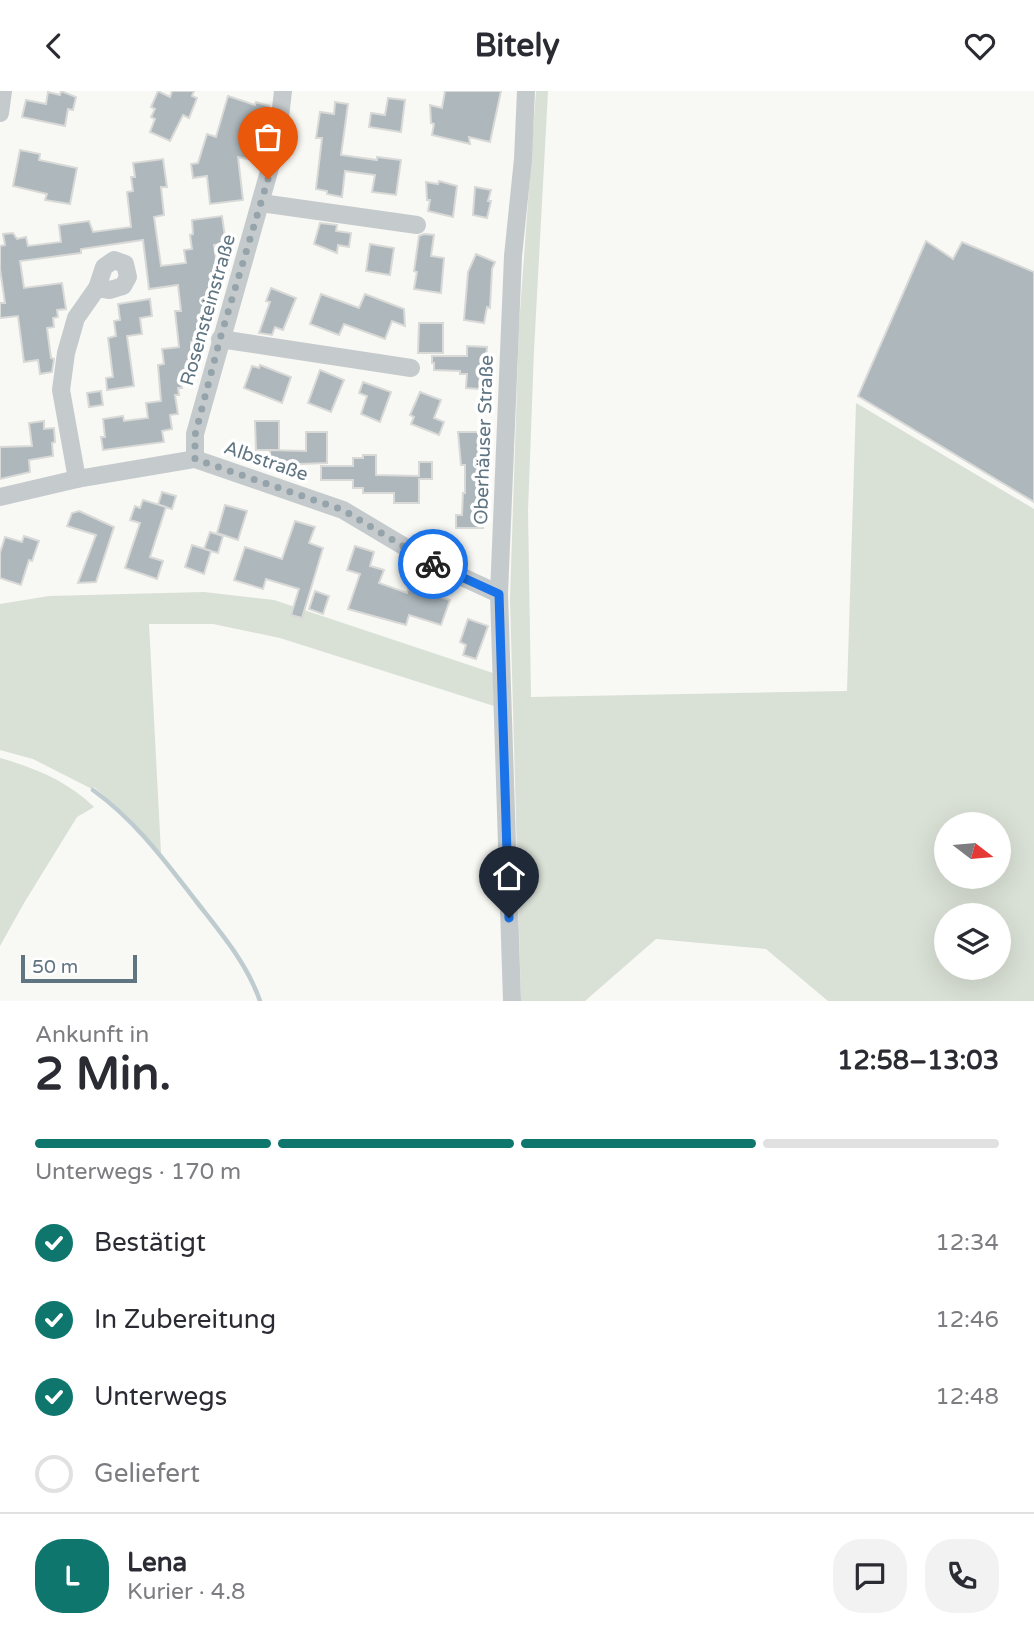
<!DOCTYPE html>
<html lang="de">
<head>
<meta charset="utf-8">
<style>
  :root { --surface:#fff; --page:#f2f2f3; --text:#2b2b33; --muted:#7c7c81; --line:#e1e1e2; --accent:#0f766e }
  body { margin:0; font-family:"Varela Round",sans-serif; background:var(--page); color:var(--text); height:100vh; display:flex; flex-direction:column; font-size:26px; white-space:nowrap }
  * { box-sizing:border-box; margin:0 }
  p { font-size:23px; color:var(--muted) }
  .icon { flex:none; width:38px; height:38px; fill:none; stroke:currentColor; stroke-width:2; stroke-linecap:round; stroke-linejoin:round }
  .map { position:relative; height:910px; overflow:hidden }
  .details { display:flex; flex-direction:column; background:var(--surface); flex:1 }
  .details>* { flex:none }
  .needle { width:46px; rotate:106deg }
  .controls { position:absolute; left:934px; top:721px; display:grid; gap:14px }
  .controls a { display:grid; place-items:center; width:77px; height:77px; border-radius:50%; background:var(--surface); box-shadow:0 7px 28px #0002; font-size:35px }
  .scale { position:absolute; left:21px; bottom:18px; width:116px; box-sizing:border-box; padding-left:7px; border:4px solid #607582; border-top:0; font-size:19px; line-height:24px; white-space:nowrap; color:#607582; -webkit-text-stroke:5px #fff; paint-order:stroke }
  .pin { position:absolute; display:grid; place-items:center; width:60px; height:60px; color:#fff; margin:-72px -30px; border-radius:50% 50% 50% 0; rotate:-45deg; box-shadow:0 0 7px #0007 }
  .pin .icon { rotate:45deg }
  .courier { position:absolute; display:grid; place-items:center; width:70px; height:70px; margin:-35px; border:5px solid #1a73e8; border-radius:50%; background:#fff; color:#222; box-shadow:0 2px 9px #0007 }
  .summary em { font-style:normal; font-weight:700 }
  .summary div { display:flex; flex-direction:column-reverse }
  .summary { display:flex; align-items:center; justify-content:space-between; height:119px; padding:0 35px }
  h1 { font-size:46px; font-weight:700; line-height:52px }
  .bar { display:grid; grid-template-columns:repeat(4,1fr); gap:10px 7px; align-content:center; height:84px; padding:0 35px }
  .bar i { height:9px; border-radius:5px; background:var(--line) }
  .bar .active { background:var(--accent) }
  .bar p { grid-column:span 4 }
  .line { display:flex; align-items:center; gap:18px; padding:0 35px; border-top:2px solid var(--line) }
  .line div { flex:1 }
  .round { display:grid; place-items:center; flex:none; width:74px; height:74px; border-radius:28px; background:var(--page) }
  ol { padding:0 35px; list-style:none }
  li { display:flex; align-items:center; gap:21px; height:77px }
  li p { margin-inline-start:auto }
  li .icon { padding:7px; border-radius:50%; background:var(--accent); color:#fff; stroke-width:4 }
  li:last-child { color:var(--muted) }
  li i { width:38px; height:38px; border:4px solid var(--line); border-radius:50% }
  header { display:flex; justify-content:space-between; align-items:center; height:91px; padding:0 35px; background:var(--surface); font-size:32px; font-weight:700 }
  .map>svg:first-child { display:block }
  .green { fill:#d9e0d5; fill-rule:evenodd }
  .lines { fill:none; stroke-linecap:round; stroke-linejoin:round }
  .stream { stroke:#becbcf; stroke-width:4.5 }
  .building { fill:#adb7bc; stroke:#d9d9d7; stroke-width:2 }
  .minor { stroke:#c5cacd; stroke-width:18 }
  .done { stroke:#95a3aa; stroke-width:7; stroke-dasharray:0 12.6 }
  .route { stroke:#1a73e8; stroke-width:9 }
  .labels { text-anchor:middle; dominant-baseline:central; stroke-width:7; stroke-linejoin:round; paint-order:stroke }
  .street-label { font-size:19px; fill:#607582; stroke:#fff }
</style>
</head>
<body>
<header><svg class="icon" aria-label="back" viewBox="0 0 24 24"><path d="M15 5l-7 7 7 7"/></svg>Bitely<svg class="icon" aria-label="heart" viewBox="0 0 24 24"><path d="M12 20l-8-8c-3-5 5-10 8-4 3-6 11-1 8 4z"/></svg></header>
<div class="map">
<svg width="1034" height="910" viewBox="0 0 1034 910">
  <rect width="100%" height="100%" fill="#f8f8f4"/>
  <g class="green">
    <path d="M 536,0 L 548,0 L 534,259 L 528,420 L 531,606 L 847,600 L 856,312 L 1034,418 L 1034,910 L 828,910 L 766,858 L 656,848 L 585,910 L 521,910 L 510,508 L 519,235 ZM 947,733 L 999,733 L 999,786 L 947,786 ZM 947,824 L 999,824 L 999,877 L 947,877 Z"/>
    <path d="M 204,501 L 274,509 L 493,582 L 494,615 L 280,547 L 213,533 L 149,533 L 161,762 L 124,722 L 94,696 L 92,698 L 33,668 L 0,659 L 0,513 L 49,505 Z"/>
    <path d="M 0,667 C 33,676 69,691 94,716 L 77,726 L 24,812 L 0,855 Z"/>
  </g>
  <g class="lines">
    <path class="stream" d="M 93,699 C 135,729 165,770 196,810 C 220,841 247,872 260,910"/>
  </g>
  <g class="building">
    <path d="M 61,0 L 76,6 L 73,19 L 68,18 L 65,35 L 22,26 L 26,9 L 46,13 L 48,1 L 60,4 Z"/>
    <path d="M 158,0 L 170,6 L 172,0 L 194,0 L 192,5 L 197,7 L 189,27 L 183,24 L 170,50 L 150,41 L 155,28 L 151,26 L 155,18 L 151,16 Z"/>
    <path d="M 445,0 L 501,0 L 490,51 L 469,46 L 470,53 L 432,44 L 434,33 L 431,32 L 430,14 L 442,17 Z"/>
    <path d="M 228,5 L 255,14 L 256,11 L 269,15 L 265,27 L 268,28 L 266,49 L 262,60 L 250,56 L 247,68 L 238,66 L 243,109 L 210,113 L 207,85 L 193,87 L 191,73 L 198,72 L 207,43 L 216,46 Z"/>
    <path d="M 388,7 L 405,9 L 401,41 L 369,36 L 371,22 L 385,24 Z"/>
    <path d="M 335,11 L 348,13 L 341,64 L 377,69 L 377,66 L 401,69 L 396,104 L 372,101 L 375,84 L 345,80 L 342,106 L 327,103 L 327,100 L 316,98 L 322,47 L 316,47 L 320,21 L 334,23 Z"/>
    <path d="M 20,59 L 40,63 L 39,69 L 77,77 L 70,113 L 45,109 L 47,103 L 13,95 Z"/>
    <path d="M 163,68 L 167,96 L 161,96 L 164,124 L 154,126 L 161,175 L 186,172 L 184,159 L 192,158 L 190,144 L 193,143 L 192,129 L 222,125 L 226,153 L 214,154 L 218,182 L 211,183 L 213,197 L 208,198 L 210,216 L 204,217 L 206,232 L 197,233 L 198,243 L 195,243 L 196,250 L 191,251 L 194,270 L 187,270 L 189,286 L 180,287 L 182,297 L 178,297 L 179,304 L 175,304 L 178,323 L 170,324 L 172,338 L 162,340 L 164,351 L 103,359 L 101,346 L 105,346 L 103,328 L 123,325 L 124,330 L 148,327 L 146,312 L 161,310 L 158,274 L 164,273 L 162,258 L 179,256 L 175,220 L 181,220 L 178,194 L 149,198 L 143,149 L 81,158 L 81,162 L 20,170 L 24,197 L 62,192 L 66,218 L 57,219 L 58,226 L 53,227 L 54,236 L 47,237 L 51,267 L 54,268 L 52,281 L 40,283 L 38,269 L 24,271 L 18,225 L 0,227 L 0,212 L 5,212 L 0,178 L 0,155 L 5,154 L 3,143 L 13,142 L 17,148 L 26,146 L 28,155 L 61,151 L 59,134 L 89,130 L 93,141 L 131,136 L 127,101 L 133,100 L 131,86 L 135,86 L 133,72 Z"/>
    <path d="M 439,90 L 457,95 L 453,126 L 428,120 L 430,109 L 427,109 L 426,91 L 438,93 Z"/>
    <path d="M 475,96 L 491,99 L 488,110 L 491,110 L 487,127 L 473,124 Z"/>
    <path d="M 320,132 L 337,134 L 336,140 L 351,142 L 349,156 L 338,154 L 337,162 L 314,153 Z"/>
    <path d="M 424,143 L 434,144 L 431,165 L 444,167 L 441,202 L 414,198 L 417,181 L 414,180 L 419,145 Z"/>
    <path d="M 926,150 L 953,168 L 962,151 L 1034,181 L 1034,411 L 858,305 Z"/>
    <path d="M 370,153 L 394,157 L 390,184 L 366,180 Z"/>
    <path d="M 476,163 L 495,171 L 492,178 L 490,217 L 487,216 L 484,232 L 464,229 L 468,181 Z"/>
    <path d="M 271,197 L 296,207 L 283,239 L 275,236 L 272,244 L 259,242 L 270,211 L 266,210 Z"/>
    <path d="M 321,203 L 359,217 L 365,203 L 404,218 L 405,235 L 392,230 L 385,248 L 344,233 L 339,244 L 310,233 Z"/>
    <path d="M 150,208 L 152,225 L 140,227 L 142,243 L 127,245 L 134,295 L 107,299 L 106,287 L 113,286 L 108,247 L 116,245 L 114,230 L 120,229 L 118,213 Z"/>
    <path d="M 419,232 L 443,232 L 443,262 L 418,262 Z"/>
    <path d="M 467,255 L 487,256 L 485,284 L 480,284 L 479,298 L 466,297 L 467,283 L 460,283 L 460,280 L 434,279 L 434,272 L 432,272 L 432,265 L 467,265 Z"/>
    <path d="M 260,274 L 291,286 L 282,312 L 244,297 L 252,275 L 259,277 Z"/>
    <path d="M 320,279 L 344,289 L 331,321 L 308,312 Z"/>
    <path d="M 363,291 L 391,301 L 380,331 L 361,323 L 367,305 L 359,302 Z"/>
    <path d="M 101,300 L 103,314 L 89,316 L 87,302 Z"/>
    <path d="M 420,301 L 441,309 L 434,327 L 444,331 L 439,344 L 411,333 L 414,326 L 410,324 Z"/>
    <path d="M 44,330 L 44,338 L 54,337 L 55,351 L 52,352 L 53,365 L 29,369 L 30,381 L 0,388 L 0,356 L 32,355 L 29,332 Z"/>
    <path d="M 255,330 L 279,330 L 279,359 L 256,359 Z"/>
    <path d="M 306,341 L 327,341 L 327,372 L 270,374 L 270,359 L 306,360 Z"/>
    <path d="M 458,341 L 483,341 L 482,374 L 479,374 L 480,402 L 483,402 L 483,437 L 456,437 L 456,424 L 462,424 L 463,402 L 465,402 L 465,374 L 461,374 Z"/>
    <path d="M 363,364 L 376,364 L 376,384 L 419,385 L 419,371 L 432,371 L 432,388 L 419,388 L 419,412 L 394,412 L 394,402 L 363,402 L 363,397 L 353,397 L 353,389 L 321,389 L 321,375 L 353,375 L 353,367 L 363,367 Z"/>
    <path d="M 162,401 L 176,405 L 172,418 L 158,414 Z"/>
    <path d="M 143,409 L 166,416 L 150,466 L 163,470 L 157,488 L 125,477 L 140,432 L 130,429 L 135,415 L 140,417 Z"/>
    <path d="M 225,414 L 247,420 L 238,449 L 217,442 Z"/>
    <path d="M 79,420 L 114,436 L 96,491 L 78,492 L 96,444 L 67,435 L 72,422 Z"/>
    <path d="M 295,430 L 315,436 L 309,452 L 323,457 L 302,527 L 291,524 L 299,498 L 266,488 L 263,498 L 234,489 L 245,456 L 282,468 Z"/>
    <path d="M 210,441 L 223,445 L 218,462 L 204,458 Z"/>
    <path d="M 24,445 L 39,450 L 32,470 L 29,469 L 21,494 L 0,487 L 0,462 L 5,446 L 22,451 Z"/>
    <path d="M 192,454 L 211,460 L 204,483 L 185,476 Z"/>
    <path d="M 355,455 L 374,461 L 370,475 L 384,479 L 379,492 L 407,502 L 411,489 L 440,495 L 437,505 L 450,509 L 441,534 L 409,524 L 406,534 L 348,518 L 360,483 L 347,479 Z"/>
    <path d="M 315,500 L 329,505 L 323,523 L 309,518 Z"/>
    <path d="M 468,528 L 488,535 L 476,568 L 463,564 L 466,554 L 460,551 Z"/>
  </g>
  <g class="lines">
    <g class="minor">
      <path d="M 0,22 L 3,0"/>
      <path d="M 261,112 L 417,134"/>
      <path d="M 220,248 L 411,277"/>
      <path d="M 195,368 L 195,343 L 277,52 L 283,0"/>
      <path d="M 77,388 L 61,299 L 66,262 L 76,227 L 97,197 L 110,199 L 123,195 L 128,186 L 125,173 L 114,169 L 104,176 L 97,197"/>
      <path d="M 0,406 L 77,388 L 195,368 L 343,419 L 432,472 L 499,503"/>
      <path d="M 512,910 L 499,503 L 513,165 L 523,68 L 526,0"/>
    </g>
  </g>
  <g class="lines">
    <path class="done" d="M 268,88 L 220,248 L 195,344 L 195,368 L 343,419 L 433,473"/>
    <path class="route" d="M 433,473 L 499,503 L 509,827"/>
  </g>
  <g class="labels">
    <g class="street-label">
      <text transform="translate(208 219) rotate(-74)">Rosensteinstraße</text>
      <text transform="translate(484 349) rotate(-88)">Oberhäuser Straße</text>
      <text transform="translate(266 370) rotate(19)">Albstraße</text>
    </g>
  </g>
</svg>
<div class="controls">
<a><svg class="needle" viewBox="-14 -14 28 28"><path d="M0-13l5 13h-10z" fill="#e53935"/><path d="M0 13l5-13h-10z" fill="#7c7c81"/></svg></a>
<a><svg class="icon" aria-label="layers" viewBox="0 0 24 24"><path d="M12 4l9 5-9 5-9-5zM3 14l9 5 9-5"/></svg></a>
</div>
<div class="scale">50 m</div>
<div class="pin" style="left:268px;top:88px;background:#ea580c"><svg class="icon" aria-label="bag" viewBox="0 0 24 24"><path d="M5 8h14l-1 12H6zM9 8a3 3 0 0 1 6 0"/></svg></div>
<div class="pin" style="left:509px;top:827px;background:#1f2937"><svg class="icon" aria-label="home" viewBox="0 0 24 24"><path d="M3 11l9-7 9 7M6 9v11h12V9"/></svg></div>
<div class="courier" style="left:433px;top:473px"><svg class="icon" aria-label="bike" viewBox="0 0 24 24"><circle cx="6" cy="16" r="4"/><circle cx="18" cy="16" r="4"/><path d="M6 16l4-8h5l3 8M10 8l3 8H6M13 5h3"/></svg></div>
</div>
<section class="details">
<div class="summary"><div><h1>2 Min.</h1><p>Ankunft in</p></div><em>12:58–13:03</em></div>
<div class="bar"><i class="active"></i><i class="active"></i><i class="active"></i><i></i><p>Unterwegs · 170 m</p></div>
<ol>
<li><svg class="icon" aria-label="check" viewBox="0 0 24 24"><path d="M5 12l5 5 9-10"/></svg>Bestätigt<p>12:34</p></li>
<li><svg class="icon" aria-label="check" viewBox="0 0 24 24"><path d="M5 12l5 5 9-10"/></svg>In Zubereitung<p>12:46</p></li>
<li><svg class="icon" aria-label="check" viewBox="0 0 24 24"><path d="M5 12l5 5 9-10"/></svg>Unterwegs<p>12:48</p></li>
<li><i></i>Geliefert</li>
</ol>
<div class="line" style="height:126px"><b class="round" style="background:var(--accent);color:#fff">L</b><div><b>Lena</b><p>Kurier · 4.8</p></div><a class="round"><svg class="icon" aria-label="chat" viewBox="0 0 24 24"><path d="M4 5h16v11H9l-5 4z"/></svg></a><a class="round"><svg class="icon" aria-label="phone" viewBox="0 0 24 24"><path d="M5 4h4l2 5-3 2q2 4 5 5l2-3 5 2v4C11 20 4 13 5 4z"/></svg></a></div>
</section>
</body>
</html>
